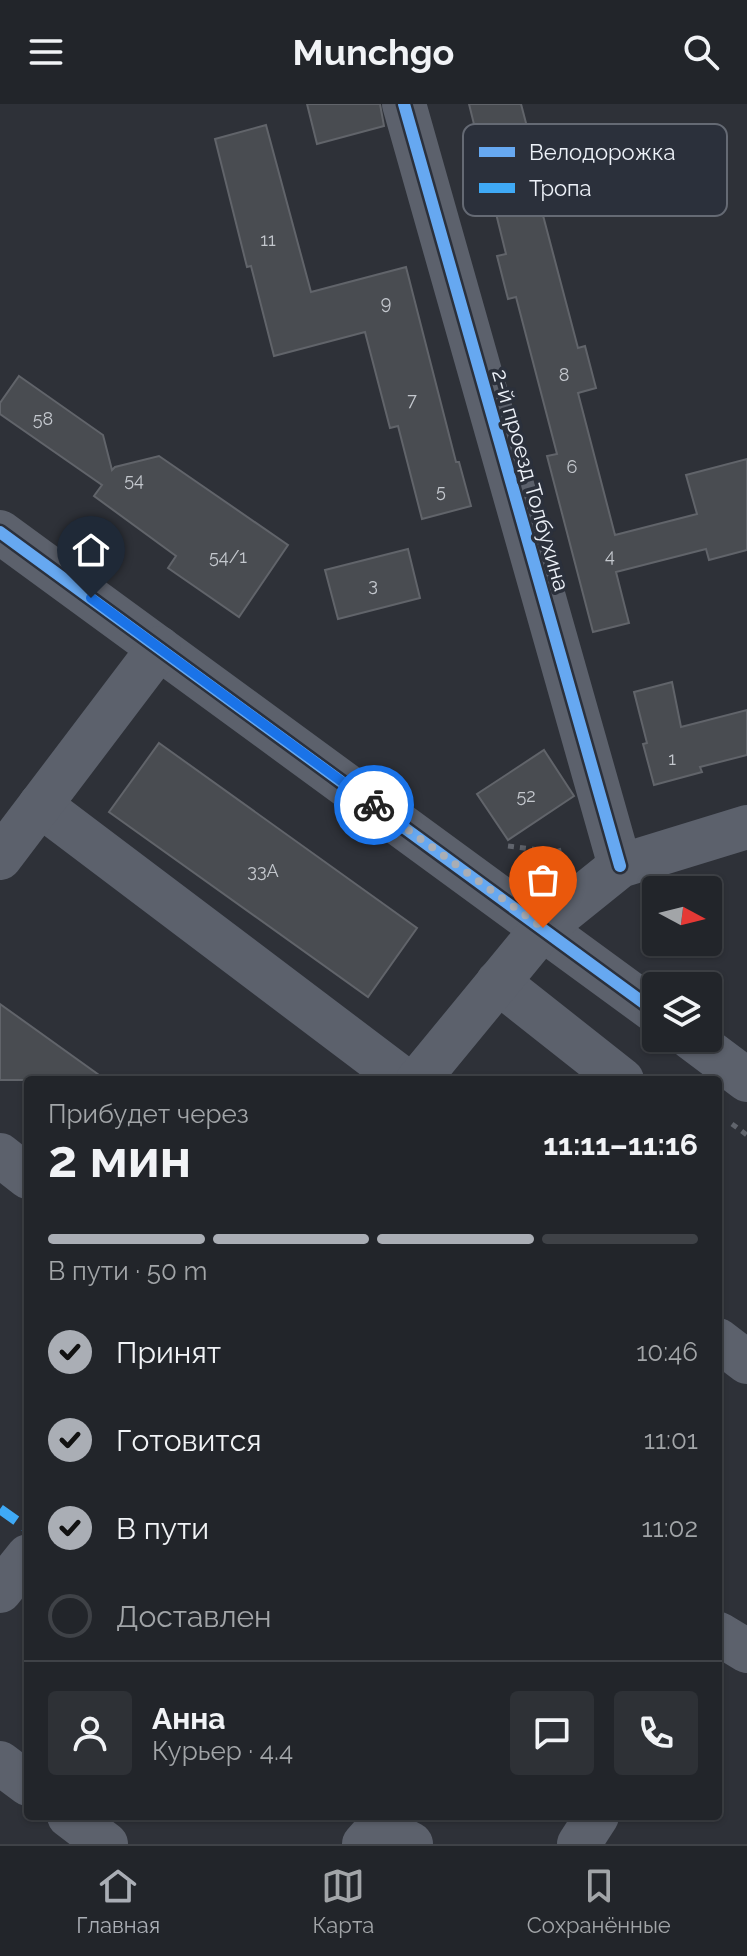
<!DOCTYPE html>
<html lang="ru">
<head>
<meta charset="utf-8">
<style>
  :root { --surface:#22252a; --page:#2e3136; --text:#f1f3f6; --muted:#a2a5a8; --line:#3f4247; --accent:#aaaeb5 }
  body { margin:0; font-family:Raleway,sans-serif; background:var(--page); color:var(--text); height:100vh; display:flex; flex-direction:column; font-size:30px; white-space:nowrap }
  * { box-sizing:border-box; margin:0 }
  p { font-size:26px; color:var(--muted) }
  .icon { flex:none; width:44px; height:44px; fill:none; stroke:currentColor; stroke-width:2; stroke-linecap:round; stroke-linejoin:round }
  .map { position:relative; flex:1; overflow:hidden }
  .drawer { position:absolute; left:24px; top:972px; width:698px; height:744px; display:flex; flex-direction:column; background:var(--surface); border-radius:8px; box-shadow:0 2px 6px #0004,0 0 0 2px var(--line) }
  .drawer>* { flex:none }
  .needle { width:52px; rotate:97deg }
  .buttons { position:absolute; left:642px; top:772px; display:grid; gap:16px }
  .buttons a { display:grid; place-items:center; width:80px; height:80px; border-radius:8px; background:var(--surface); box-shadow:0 2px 6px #0004,0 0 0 2px var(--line); font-size:40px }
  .pin { position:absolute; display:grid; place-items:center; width:68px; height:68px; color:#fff; margin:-82px -34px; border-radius:50% 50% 50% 0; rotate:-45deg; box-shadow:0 0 8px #0007 }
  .pin .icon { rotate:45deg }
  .courier { position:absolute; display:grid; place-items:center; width:80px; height:80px; margin:-40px; border:6px solid #1a73e8; border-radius:50%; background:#fff; color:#222; box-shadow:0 2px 10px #0007 }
  .headline em { font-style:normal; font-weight:700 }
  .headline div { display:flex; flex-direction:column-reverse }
  .headline { display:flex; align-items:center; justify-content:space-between; height:136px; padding:0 24px }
  h1 { font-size:52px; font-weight:700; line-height:60px }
  .bar { display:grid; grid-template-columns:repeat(4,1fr); gap:12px 8px; align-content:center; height:96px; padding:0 24px }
  .bar i { height:10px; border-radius:6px; background:var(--line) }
  .bar .active { background:var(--accent) }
  .bar p { grid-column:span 4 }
  .line { display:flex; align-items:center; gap:20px; padding:0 24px; border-top:2px solid var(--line) }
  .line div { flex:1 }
  .round { display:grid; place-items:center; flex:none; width:84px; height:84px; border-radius:8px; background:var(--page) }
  ol { padding:0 24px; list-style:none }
  li { display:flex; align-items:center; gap:24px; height:88px }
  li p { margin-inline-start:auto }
  li .icon { padding:8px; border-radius:50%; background:var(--accent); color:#111; stroke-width:4 }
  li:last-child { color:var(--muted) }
  li i { width:44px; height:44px; border:4px solid var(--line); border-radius:50% }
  header { display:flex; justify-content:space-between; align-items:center; height:104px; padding:0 24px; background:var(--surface); font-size:36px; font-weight:700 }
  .tabs { display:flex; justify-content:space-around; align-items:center; height:112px; border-top:2px solid var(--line); background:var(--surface); font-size:22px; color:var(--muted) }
  .tabs a { display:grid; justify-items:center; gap:4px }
  .tabs .active { color:var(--accent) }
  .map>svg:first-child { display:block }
  .building { fill:#494c51; stroke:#61646a; stroke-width:2 }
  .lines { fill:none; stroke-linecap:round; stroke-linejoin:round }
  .path { stroke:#60646c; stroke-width:5; stroke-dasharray:6 6; stroke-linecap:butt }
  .minor { stroke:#5c616c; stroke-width:44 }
  .quiet { stroke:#3fa9f5; stroke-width:10; stroke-dasharray:20 10; stroke-linecap:butt }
  .cycleway-casing { stroke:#2b303b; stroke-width:17 }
  .cycleway { stroke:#66a8f1; stroke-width:12 }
  .done { stroke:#aaaeb5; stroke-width:8; stroke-dasharray:0 14.4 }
  .route { stroke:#1a73e8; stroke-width:10 }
  .labels { text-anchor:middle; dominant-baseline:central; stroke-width:7; stroke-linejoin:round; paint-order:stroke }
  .number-label { font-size:18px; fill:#c4c8ce }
  .street-label { font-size:22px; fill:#edf1f8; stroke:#2b303b }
  .key { fill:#2b303b; stroke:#656a74; stroke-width:2 }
  .key-label { font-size:22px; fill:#edf1f8 }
</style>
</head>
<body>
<header><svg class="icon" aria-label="menu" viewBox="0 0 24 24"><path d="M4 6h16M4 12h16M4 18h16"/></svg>Munchgo<svg class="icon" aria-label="search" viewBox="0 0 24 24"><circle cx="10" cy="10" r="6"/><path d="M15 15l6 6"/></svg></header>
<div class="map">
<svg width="747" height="1740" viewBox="0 0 747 1740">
  <rect width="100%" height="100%" fill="#2e3138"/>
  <g class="building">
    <path d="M 307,0 L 380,0 L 384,22 L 317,40 Z"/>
    <path d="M 469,0 L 521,0 L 542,80 L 535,81 L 578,244 L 585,242 L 596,284 L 578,289 L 615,431 L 697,410 L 686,371 L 747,355 L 747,446 L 709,456 L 706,445 L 616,468 L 629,519 L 593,528 L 547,352 L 557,350 L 516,193 L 508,195 L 497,152 L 506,150 Z"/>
    <path d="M 266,21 L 311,188 L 406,163 L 456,358 L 459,358 L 471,402 L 422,415 L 398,322 L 390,324 L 365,228 L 274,252 L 251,162 L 247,163 L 215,35 Z"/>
    <path d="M 19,272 L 103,331 L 112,366 L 115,363 L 159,352 L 288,441 L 239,513 L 168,464 L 176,452 L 94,392 L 102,381 L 0,310 L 0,299 Z"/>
    <path d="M 408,445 L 420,494 L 338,515 L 325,466 Z"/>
    <path d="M 672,578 L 681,623 L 747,606 L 747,651 L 700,663 L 702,668 L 654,681 L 643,640 L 647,639 L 634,588 Z"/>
    <path d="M 159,639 L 417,824 L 368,893 L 109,708 Z"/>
    <path d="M 544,646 L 574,692 L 508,736 L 477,690 Z"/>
    <path d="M 0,900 L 106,976 L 0,976 Z"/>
  </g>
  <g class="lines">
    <g class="path">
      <path d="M 508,742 L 555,748 L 566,745"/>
      <path d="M 732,1020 L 747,1031"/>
    </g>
    <g class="minor">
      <path d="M 404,0 L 620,762"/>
      <path d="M 0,428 L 656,908"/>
      <path d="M 40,701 L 404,976"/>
      <path d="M 0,754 L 159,544"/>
      <path d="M 498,878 L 622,976"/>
      <path d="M 691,934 L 747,976"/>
      <path d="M 418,976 L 543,824 L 620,762 L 747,723"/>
      <path d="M 0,1051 L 28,1073"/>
      <path d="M 718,1236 L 747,1258"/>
      <path d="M 0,1487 L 28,1452"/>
      <path d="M 718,1531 L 719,1530 L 747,1547"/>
      <path d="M 0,1659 L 28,1680"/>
      <path d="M 69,1712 L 106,1740"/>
      <path d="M 364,1740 L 379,1723 L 411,1740"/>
      <path d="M 579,1740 L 597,1712"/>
    </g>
    <path class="quiet" d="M 0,1405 L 28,1425"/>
    <g class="cycleway-casing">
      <g id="cycleway">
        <path d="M 404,0 L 620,762"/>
        <path d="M 0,428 L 656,908"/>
      </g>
    </g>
    <use href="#cycleway" class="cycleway"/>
  </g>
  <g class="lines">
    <path class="done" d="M 374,701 L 543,824"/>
    <path class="route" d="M 91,494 L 374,701"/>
  </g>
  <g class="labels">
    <g class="number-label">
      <text x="268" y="135">11</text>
      <text x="386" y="198">9</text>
      <text x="564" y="270">8</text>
      <text x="412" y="295">7</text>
      <text x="43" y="314">58</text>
      <text x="572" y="362">6</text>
      <text x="134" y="375">54</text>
      <text x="441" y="386">5</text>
      <text x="610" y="451">4</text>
      <text x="228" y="452">54/1</text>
      <text x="373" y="480">3</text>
      <text x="672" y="654">1</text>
      <text x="526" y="691">52</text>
      <text x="263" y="766">33А</text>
    </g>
    <g class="street-label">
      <text transform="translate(531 376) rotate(74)">2-й проезд Толбухина</text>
    </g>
  </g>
  <rect x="463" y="20" width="264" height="92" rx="12" class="key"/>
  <rect x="479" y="43" width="36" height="10" fill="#66a8f1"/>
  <rect x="479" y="79" width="36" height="10" fill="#3fa9f5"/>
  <g class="key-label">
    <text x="529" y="56">Велодорожка</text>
    <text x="529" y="92">Тропа</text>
  </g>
</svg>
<div class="buttons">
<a><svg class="needle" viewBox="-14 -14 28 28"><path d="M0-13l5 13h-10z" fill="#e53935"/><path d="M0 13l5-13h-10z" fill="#a2a5a8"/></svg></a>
<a><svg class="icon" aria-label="layers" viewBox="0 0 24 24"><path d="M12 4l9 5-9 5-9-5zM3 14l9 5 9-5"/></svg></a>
</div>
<div class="pin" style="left:543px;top:824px;background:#ea580c"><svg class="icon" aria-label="bag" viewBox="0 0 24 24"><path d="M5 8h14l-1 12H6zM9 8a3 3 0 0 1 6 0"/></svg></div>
<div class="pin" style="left:91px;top:494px;background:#1f2937"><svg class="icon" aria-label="home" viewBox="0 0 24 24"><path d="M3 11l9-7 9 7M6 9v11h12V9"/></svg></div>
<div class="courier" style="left:374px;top:701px"><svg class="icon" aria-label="bike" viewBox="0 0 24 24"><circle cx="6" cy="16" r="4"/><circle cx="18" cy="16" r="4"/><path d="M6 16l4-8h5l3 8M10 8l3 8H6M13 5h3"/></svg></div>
<section class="drawer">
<div class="headline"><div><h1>2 мин</h1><p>Прибудет через</p></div><em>11:11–11:16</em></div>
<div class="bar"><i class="active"></i><i class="active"></i><i class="active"></i><i></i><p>В пути · 50 m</p></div>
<ol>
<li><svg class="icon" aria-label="check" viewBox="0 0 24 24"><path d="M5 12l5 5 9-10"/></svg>Принят<p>10:46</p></li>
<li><svg class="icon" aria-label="check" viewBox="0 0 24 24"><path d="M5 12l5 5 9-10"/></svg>Готовится<p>11:01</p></li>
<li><svg class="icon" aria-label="check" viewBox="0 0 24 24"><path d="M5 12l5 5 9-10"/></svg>В пути<p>11:02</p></li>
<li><i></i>Доставлен</li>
</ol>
<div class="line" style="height:144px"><a class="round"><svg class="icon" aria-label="person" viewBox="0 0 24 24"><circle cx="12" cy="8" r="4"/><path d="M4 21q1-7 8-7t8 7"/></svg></a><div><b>Анна</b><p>Курьер · 4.4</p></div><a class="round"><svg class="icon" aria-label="chat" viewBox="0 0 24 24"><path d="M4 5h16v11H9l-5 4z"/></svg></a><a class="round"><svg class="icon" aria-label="phone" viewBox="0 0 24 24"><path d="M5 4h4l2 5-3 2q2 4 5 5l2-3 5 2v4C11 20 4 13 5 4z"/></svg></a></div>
</section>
</div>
<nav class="tabs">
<a class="active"><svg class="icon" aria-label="home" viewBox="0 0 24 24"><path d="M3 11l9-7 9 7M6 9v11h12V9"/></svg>Главная</a>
<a><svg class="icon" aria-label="map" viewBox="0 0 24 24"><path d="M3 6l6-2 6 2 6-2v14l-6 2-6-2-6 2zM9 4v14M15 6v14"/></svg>Карта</a>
<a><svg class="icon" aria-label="saved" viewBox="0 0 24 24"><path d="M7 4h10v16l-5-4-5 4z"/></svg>Сохранённые</a>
</nav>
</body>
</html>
